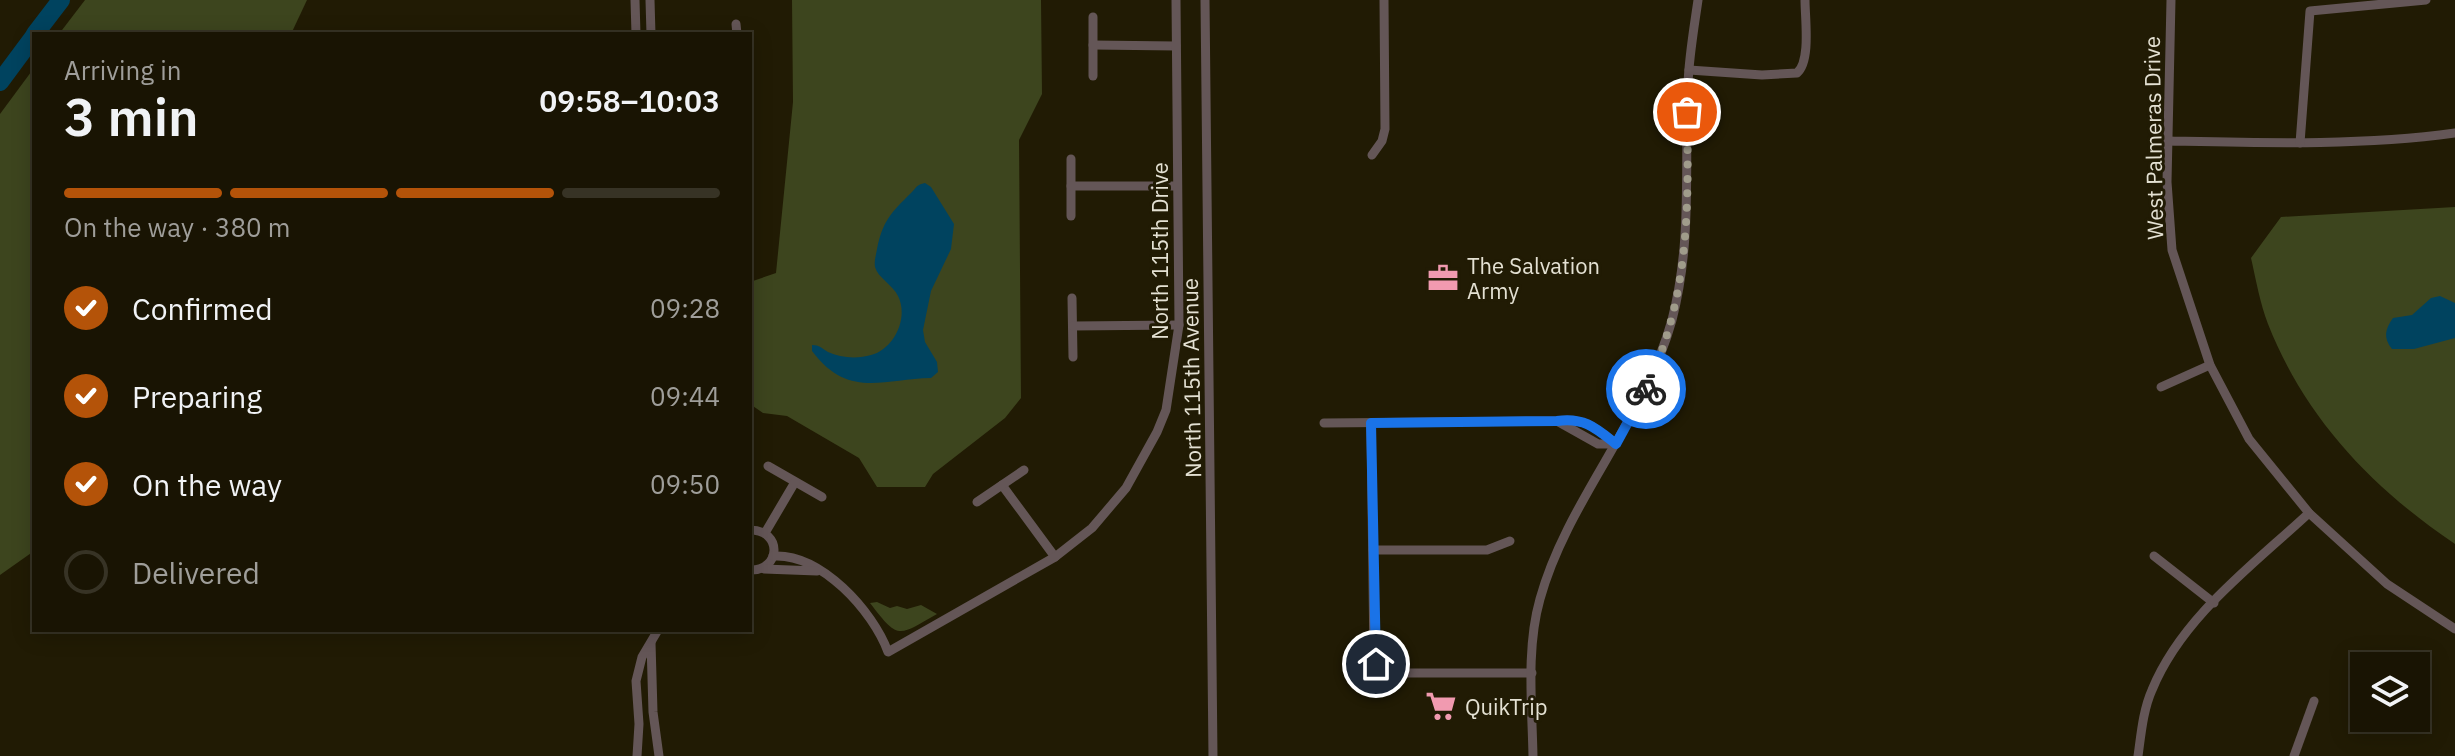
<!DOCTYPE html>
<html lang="en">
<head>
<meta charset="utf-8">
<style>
  :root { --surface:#191403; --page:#221d0d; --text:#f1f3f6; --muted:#9f9e9a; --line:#373325; --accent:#b45309 }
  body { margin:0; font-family:"IBM Plex Sans",sans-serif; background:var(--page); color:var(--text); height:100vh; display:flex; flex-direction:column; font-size:30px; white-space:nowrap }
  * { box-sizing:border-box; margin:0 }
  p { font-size:26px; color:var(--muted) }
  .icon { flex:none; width:44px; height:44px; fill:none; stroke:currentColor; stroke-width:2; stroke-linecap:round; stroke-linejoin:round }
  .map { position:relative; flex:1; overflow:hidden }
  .panel { position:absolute; left:32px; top:32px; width:720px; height:600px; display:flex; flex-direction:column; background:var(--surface); border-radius:0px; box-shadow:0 4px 20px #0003,0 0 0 2px var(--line) }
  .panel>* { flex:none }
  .buttons { position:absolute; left:2350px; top:652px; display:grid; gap:16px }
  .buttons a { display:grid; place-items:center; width:80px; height:80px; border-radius:0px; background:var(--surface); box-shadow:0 4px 20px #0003,0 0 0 2px var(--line); font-size:40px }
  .pin { position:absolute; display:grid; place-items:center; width:68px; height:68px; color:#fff; margin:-34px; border:4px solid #fff; border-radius:50%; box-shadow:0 2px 8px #0007 }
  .courier { position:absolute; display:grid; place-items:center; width:80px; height:80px; margin:-40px; border:6px solid #1a73e8; border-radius:50%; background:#fff; color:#222; box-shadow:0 2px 10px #0007 }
  .head em { font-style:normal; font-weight:600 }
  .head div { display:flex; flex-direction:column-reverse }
  .head { display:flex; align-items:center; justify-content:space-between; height:136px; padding:0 32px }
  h1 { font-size:52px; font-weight:600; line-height:60px }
  .bar { display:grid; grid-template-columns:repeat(4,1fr); gap:12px 8px; align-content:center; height:96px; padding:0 32px }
  .bar i { height:10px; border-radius:6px; background:var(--line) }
  .bar .selected { background:var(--accent) }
  .bar p { grid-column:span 4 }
  ol { padding:0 32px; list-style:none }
  li { display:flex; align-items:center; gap:24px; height:88px }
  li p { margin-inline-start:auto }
  li .icon { padding:8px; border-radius:50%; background:var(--accent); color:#fff; stroke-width:4 }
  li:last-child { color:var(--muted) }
  li i { width:44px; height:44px; border:4px solid var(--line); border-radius:50% }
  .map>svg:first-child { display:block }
  .green { fill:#3d451e }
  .water { fill:#00435f }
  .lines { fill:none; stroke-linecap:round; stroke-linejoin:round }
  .river { stroke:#00435f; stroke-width:18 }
  .minor { stroke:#645657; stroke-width:9 }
  .done { stroke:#a09c8b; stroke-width:8; stroke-dasharray:0 14.4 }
  .route { stroke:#1a73e8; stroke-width:10 }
  .labels { text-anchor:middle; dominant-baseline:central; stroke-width:6; stroke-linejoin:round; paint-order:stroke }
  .street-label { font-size:22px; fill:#e4e1d3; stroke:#211b04 }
  .poi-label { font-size:22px; fill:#e4e1d3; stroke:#211b04; text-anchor:start }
</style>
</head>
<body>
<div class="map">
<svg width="2455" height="756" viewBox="0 0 2455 756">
  <rect width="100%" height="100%" fill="#211b04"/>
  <g class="green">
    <path d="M 85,0 L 307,0 L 291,34 L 59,34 Z"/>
    <path d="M 792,0 L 1041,0 L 1042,94 L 1019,140 L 1021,398 L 1005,418 L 933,474 L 925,487 L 877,487 L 859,458 L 787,416 L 763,413 L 750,404 L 750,282 L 776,273 L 793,102 Z"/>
    <path d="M 34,68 L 34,551 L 0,575 L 0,114 Z"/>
    <path d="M 2455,207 L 2455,544 C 2372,488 2305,418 2268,324 C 2260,303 2256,280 2251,258 L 2281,217 Z"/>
    <path d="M 877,602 L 890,608 L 897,606 L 907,609 L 921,605 L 937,614 C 898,636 899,641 870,603 Z"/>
  </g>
  <g class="water">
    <path d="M 925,183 L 931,187 L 954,224 L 951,249 L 931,291 L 923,330 L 925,342 L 937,362 L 938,372 L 931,378 C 882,379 848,399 812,351 L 812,345 C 820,345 821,348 828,352 C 840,358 858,359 871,355 C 894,349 909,318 898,296 C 893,285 878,278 875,267 C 874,261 876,255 877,249 C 883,220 891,213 911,193 C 917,187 916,185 925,183 Z"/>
    <path d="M 2440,296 L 2455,303 L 2455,338 L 2414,349 L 2392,349 C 2383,338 2385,329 2393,318 L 2412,315 L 2431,298 Z"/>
  </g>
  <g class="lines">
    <g class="river">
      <path d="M 35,34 L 61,0"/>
      <path d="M 0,82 L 34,36"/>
    </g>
    <g class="minor">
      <path d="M 635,0 L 636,34"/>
      <path d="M 650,0 L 651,34"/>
      <path d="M 1205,0 L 1213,756"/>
      <path d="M 2171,0 L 2167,182 L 2172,250 L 2210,365 L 2249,439 L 2309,513 L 2387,584 L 2455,629"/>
      <path d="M 736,24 L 737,34"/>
      <path d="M 1093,45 L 1176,46"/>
      <path d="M 1689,70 L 1762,75 L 1797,73 C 1811,61 1805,19 1805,0"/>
      <path d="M 1093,76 L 1093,17"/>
      <path d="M 2168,141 C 2264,143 2360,146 2455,133"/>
      <path d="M 2300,143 L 2310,11 L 2426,0"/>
      <path d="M 1372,155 L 1382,141 L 1385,129 L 1384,0"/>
      <path d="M 1071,159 L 1071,216"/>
      <path d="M 1071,186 L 1177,186"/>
      <path d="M 1072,298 L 1073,357"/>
      <path d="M 1073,326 L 1179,325"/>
      <path d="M 2161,387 L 2210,365"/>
      <path d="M 1557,421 L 1598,444 L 1616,444"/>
      <path d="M 1324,423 L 1557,421 C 1584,417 1596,428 1616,444"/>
      <path d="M 1371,423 L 1374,658 L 1378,669 L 1392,673 L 1532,673"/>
      <path d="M 768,466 L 822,497"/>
      <path d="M 1002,485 L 1055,557"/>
      <path d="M 977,502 L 1024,470"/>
      <path d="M 750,530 C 783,530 781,571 750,570"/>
      <path d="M 765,533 L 795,482"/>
      <path d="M 1373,550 L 1487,550 L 1510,541"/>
      <path d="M 773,556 C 821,553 873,611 888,652 L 1055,557 L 1092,528 L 1126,488 L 1157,432 L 1166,410 L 1179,325 L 1176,0"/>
      <path d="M 2154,556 L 2214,603"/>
      <path d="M 764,569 L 817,571"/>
      <path d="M 651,643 L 653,712 L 659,756"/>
      <path d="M 637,756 L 639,724 L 636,681 L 642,657 L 658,630"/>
      <path d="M 1533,756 C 1532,705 1526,648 1540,599 C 1567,501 1644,421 1672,320 C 1693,239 1684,166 1688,84 C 1689,56 1694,28 1698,0"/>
      <path d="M 2138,756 C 2141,735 2143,710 2152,690 C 2182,617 2252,566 2309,513"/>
      <path d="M 2294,756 L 2314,701"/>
    </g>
  </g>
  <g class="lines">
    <path class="done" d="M 1646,389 C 1689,299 1689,210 1687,112"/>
    <path class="route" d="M 1376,664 L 1371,423 L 1557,421 C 1584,417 1596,428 1616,444 L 1646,389"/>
  </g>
  <defs>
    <g id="office-bare" transform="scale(2.4)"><path d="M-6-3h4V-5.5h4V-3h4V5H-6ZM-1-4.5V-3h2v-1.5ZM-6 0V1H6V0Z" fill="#f19ab0" stroke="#211b04" stroke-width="2.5" paint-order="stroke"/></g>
    <g id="supermarket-bare" transform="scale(2.4)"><path d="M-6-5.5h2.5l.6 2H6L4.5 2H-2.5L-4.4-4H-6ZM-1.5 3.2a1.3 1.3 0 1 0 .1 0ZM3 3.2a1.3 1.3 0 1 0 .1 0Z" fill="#f19ab0" stroke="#211b04" stroke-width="2.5" paint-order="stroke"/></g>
  </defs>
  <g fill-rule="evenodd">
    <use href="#office-bare" x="1443" y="278"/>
    <use href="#supermarket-bare" x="1441" y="706"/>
  </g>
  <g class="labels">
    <g class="street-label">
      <text transform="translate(2153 138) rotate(-91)">West Palmeras Drive</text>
      <text transform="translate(1159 251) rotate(-90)">North 115th Drive</text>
      <text transform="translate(1191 378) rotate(-91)">North 115th Avenue</text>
    </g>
    <g class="poi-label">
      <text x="1467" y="265">The Salvation<tspan x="1467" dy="25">Army</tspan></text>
      <text x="1465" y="706">QuikTrip</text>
    </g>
  </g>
</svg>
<div class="buttons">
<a><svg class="icon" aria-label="layers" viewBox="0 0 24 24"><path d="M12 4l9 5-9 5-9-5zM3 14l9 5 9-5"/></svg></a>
</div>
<div class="pin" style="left:1687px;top:112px;background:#ea580c"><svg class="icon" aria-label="bag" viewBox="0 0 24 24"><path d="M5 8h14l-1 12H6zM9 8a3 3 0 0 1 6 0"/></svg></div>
<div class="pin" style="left:1376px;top:664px;background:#1f2937"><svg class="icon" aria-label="home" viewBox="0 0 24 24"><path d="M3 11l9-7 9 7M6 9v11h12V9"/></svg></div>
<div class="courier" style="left:1646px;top:389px"><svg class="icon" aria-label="bike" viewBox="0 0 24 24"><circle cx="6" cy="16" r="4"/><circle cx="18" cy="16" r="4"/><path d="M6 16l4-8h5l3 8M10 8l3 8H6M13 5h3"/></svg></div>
<section class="panel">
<div class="head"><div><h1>3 min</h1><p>Arriving in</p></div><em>09:58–10:03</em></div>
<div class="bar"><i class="selected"></i><i class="selected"></i><i class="selected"></i><i></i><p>On the way · 380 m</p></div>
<ol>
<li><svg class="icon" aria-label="check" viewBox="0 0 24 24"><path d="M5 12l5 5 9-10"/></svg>Confirmed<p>09:28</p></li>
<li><svg class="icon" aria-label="check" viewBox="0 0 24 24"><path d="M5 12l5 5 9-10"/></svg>Preparing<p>09:44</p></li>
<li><svg class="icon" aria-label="check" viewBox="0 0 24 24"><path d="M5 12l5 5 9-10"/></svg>On the way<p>09:50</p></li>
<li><i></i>Delivered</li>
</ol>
</section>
</div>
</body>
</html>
